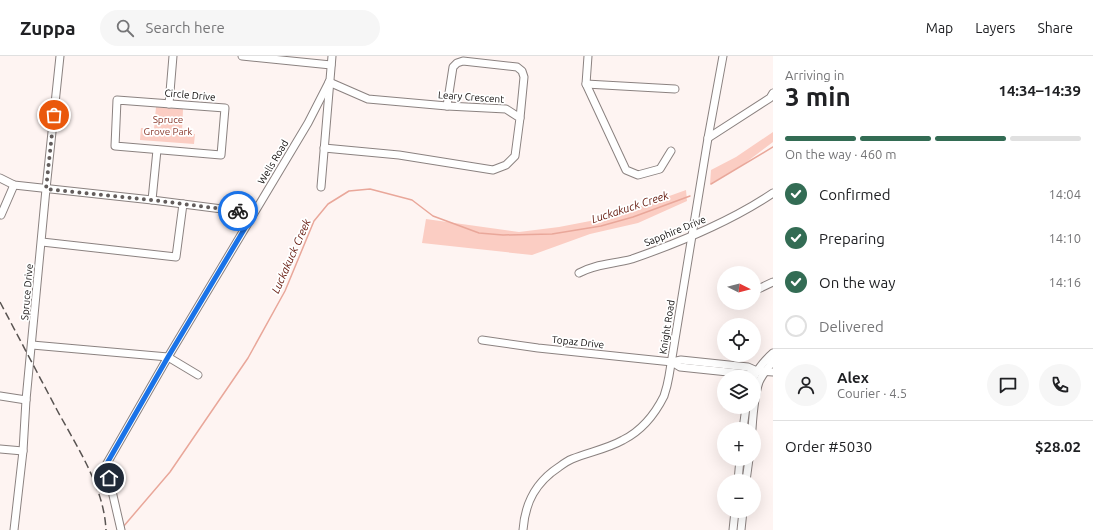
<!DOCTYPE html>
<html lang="en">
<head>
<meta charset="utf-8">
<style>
  :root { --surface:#fff; --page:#f6f6f6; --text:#202124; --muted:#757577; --line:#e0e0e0; --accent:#336c54 }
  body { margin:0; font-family:Ubuntu,sans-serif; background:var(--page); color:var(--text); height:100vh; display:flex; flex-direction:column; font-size:15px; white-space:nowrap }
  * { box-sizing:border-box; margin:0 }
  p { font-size:13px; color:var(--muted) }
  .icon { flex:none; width:22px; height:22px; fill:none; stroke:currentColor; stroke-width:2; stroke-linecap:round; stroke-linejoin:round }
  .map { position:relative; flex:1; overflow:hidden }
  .side { display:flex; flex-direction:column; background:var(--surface); width:320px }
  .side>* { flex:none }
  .needle { width:26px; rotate:96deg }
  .buttons { position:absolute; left:717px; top:210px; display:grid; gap:8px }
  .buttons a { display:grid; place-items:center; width:44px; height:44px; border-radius:50%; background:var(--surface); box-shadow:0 4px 16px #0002; font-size:20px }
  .pin { position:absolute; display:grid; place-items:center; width:34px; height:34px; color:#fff; margin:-17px; border:2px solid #fff; border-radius:50%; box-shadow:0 1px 4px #0007 }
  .courier { position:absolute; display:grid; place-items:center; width:40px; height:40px; margin:-20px; border:3px solid #1a73e8; border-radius:50%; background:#fff; color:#222; box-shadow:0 1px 5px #0007 }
  .overview em { font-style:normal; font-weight:600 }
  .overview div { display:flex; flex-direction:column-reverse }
  .overview { display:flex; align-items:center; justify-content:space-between; height:68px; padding:0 12px }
  h1 { font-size:26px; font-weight:600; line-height:30px }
  .bar { display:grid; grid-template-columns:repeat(4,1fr); gap:6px 4px; align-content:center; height:48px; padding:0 12px }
  .bar i { height:5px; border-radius:3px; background:var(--line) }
  .bar .selected { background:var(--accent) }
  .bar p { grid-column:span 4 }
  .line { display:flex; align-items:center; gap:10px; padding:0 12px; border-top:1px solid var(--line) }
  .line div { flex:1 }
  .round { display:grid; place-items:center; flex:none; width:42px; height:42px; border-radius:21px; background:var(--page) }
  ol { padding:0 12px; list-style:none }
  li { display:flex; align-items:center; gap:12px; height:44px }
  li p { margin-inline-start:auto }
  li .icon { padding:4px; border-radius:50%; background:var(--accent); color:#fff; stroke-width:4 }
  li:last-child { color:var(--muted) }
  li i { width:22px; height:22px; border:2px solid var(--line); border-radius:50% }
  header { display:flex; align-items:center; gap:24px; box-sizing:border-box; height:56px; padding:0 20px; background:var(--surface); border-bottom:1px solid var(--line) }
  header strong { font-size:19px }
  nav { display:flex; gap:22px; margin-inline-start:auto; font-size:14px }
  .search { width:280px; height:36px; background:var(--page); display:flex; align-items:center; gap:10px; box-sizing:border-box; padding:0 14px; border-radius:22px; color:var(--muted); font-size:15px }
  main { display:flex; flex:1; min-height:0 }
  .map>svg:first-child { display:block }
  .green { fill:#fbcdc3 }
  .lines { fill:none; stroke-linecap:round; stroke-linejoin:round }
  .stream { stroke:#e9a79a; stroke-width:1.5 }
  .minor-casing { stroke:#8b8280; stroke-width:9 }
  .minor { stroke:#fff; stroke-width:7 }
  .rail { stroke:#585351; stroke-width:1.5; stroke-dasharray:8 4; stroke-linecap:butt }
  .done { stroke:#635d5c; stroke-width:4; stroke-dasharray:0 7.2 }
  .route { stroke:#1a73e8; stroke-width:5 }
  .labels { text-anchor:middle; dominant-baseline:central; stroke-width:3.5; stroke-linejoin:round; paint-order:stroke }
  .street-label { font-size:10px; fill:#0f0c0b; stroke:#fff }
  .park-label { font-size:10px; fill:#8a3a2d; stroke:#fff }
  .water-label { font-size:11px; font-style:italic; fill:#611408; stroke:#fff }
</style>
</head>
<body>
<header>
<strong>Zuppa</strong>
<div class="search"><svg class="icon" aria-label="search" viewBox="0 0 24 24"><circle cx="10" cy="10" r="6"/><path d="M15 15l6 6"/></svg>Search here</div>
<nav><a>Map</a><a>Layers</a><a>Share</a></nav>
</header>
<main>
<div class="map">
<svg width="773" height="474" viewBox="0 0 773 474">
  <rect width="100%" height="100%" fill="#fef4f2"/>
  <g class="green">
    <path d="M 156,51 L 183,53 L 182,77 L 195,78 L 194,88 L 140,84 L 141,72 L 154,73 Z"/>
    <path d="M 773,76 L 773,86 L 744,108 L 710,128 L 711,114 L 736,101 Z"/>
    <path d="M 686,134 L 687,145 L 638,167 L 590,178 L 532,199 L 422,187 L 426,163 L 519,176 L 559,171 L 611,161 Z"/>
  </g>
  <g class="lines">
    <g class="stream">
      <path d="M 711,128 L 773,91"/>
      <path d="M 123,471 L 170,416 L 248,302 L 285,235 L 314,165 L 328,148 L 349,135 L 370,133 L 412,144 L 433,160 L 479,177 L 503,179 L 552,178 L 601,170 L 633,161 L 690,140"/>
    </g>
    <g class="minor-casing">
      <g id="minor">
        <path d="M 242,0 L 331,9"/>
        <path d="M 588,0 L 586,28 L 626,114 L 638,119 L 660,113 L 671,95"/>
        <path d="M 586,28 L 675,33"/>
        <path d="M 117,44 L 225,52 L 221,99 L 115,90 Z"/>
        <path d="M 169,48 L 173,0"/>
        <path d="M 447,50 L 453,11 L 457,7 L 463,5 L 517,11 L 522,15 L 524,21 L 520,62"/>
        <path d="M 708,82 L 770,42 L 773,37"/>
        <path d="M 324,92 L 399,99 L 493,114 L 506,109 L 515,100 L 520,62 L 506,53 L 447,50 L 368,43 L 329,26"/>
        <path d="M 0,122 L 14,129 L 152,144 L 253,157"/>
        <path d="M 321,131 L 332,0"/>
        <path d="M 152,144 L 157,94"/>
        <path d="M 1,159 L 14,129"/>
        <path d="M 42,186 L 176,201 L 183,148"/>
        <path d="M 579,217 C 595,208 614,208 632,203 C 681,186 730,166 773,137"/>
        <path d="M 754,235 L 773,226"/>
        <path d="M 482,284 L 538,292 L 672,306 L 681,304 L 748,311 L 757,315 L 773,316"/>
        <path d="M 32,289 L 168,301 L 198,319"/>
        <path d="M 672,306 L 680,311 L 747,318 L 757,315"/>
        <path d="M 754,321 C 759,311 765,304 773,297"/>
        <path d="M 0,340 L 26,344"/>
        <path d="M 743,373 L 746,351"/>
        <path d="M 752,373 C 753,358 754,341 759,326 C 762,319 768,312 773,305"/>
        <path d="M 0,393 L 23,395"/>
        <path d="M 738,425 L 740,403"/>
        <path d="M 746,425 L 749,403"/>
        <path d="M 14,474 L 23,395 L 26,344 L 46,133 L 60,0"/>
        <path d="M 121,474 L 106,409 L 168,301 L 308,67 L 329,26"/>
        <path d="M 523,474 C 525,446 536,426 559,411 C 563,408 567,405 572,403 C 589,396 607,393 623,384 C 641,375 655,358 664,340 C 666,334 668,326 669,320 L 708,82 L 723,0"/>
        <path d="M 733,474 L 735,455"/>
        <path d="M 741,474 L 743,455"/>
      </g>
    </g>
    <use href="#minor" class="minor"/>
    <path class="rail" d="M 0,246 C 19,282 38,318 57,354 C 77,391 104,431 106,474"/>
  </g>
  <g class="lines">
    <path class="done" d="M 54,59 L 46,133 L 152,144 L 238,155"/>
    <path class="route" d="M 109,422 L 106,409 L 168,301 L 254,157 L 238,155"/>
  </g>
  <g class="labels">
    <g class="street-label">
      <text transform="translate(190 39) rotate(5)">Circle Drive</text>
      <text transform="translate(471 41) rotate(4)">Leary Crescent</text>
      <text transform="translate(273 106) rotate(-59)">Wells Road</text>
      <text transform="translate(675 175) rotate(-22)">Sapphire Drive</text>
      <text transform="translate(27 236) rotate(-85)">Spruce Drive</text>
      <text transform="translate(667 271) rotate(-81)">Knight Road</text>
      <text transform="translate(578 286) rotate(6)">Topaz Drive</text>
    </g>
    <g class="park-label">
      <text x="168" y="63">Spruce<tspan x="168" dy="12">Grove Park</tspan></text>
    </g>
    <g class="water-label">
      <text transform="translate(630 151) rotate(-18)">Luckakuck Creek</text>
      <text transform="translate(291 200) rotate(-66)">Luckakuck Creek</text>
    </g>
  </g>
</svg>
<div class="buttons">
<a><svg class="needle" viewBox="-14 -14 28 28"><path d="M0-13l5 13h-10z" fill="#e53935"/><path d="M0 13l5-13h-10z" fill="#757577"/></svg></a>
<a><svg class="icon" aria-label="locate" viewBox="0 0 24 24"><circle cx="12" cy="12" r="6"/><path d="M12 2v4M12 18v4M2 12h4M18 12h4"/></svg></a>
<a><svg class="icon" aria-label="layers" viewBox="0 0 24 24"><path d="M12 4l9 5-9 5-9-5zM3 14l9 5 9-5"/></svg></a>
<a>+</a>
<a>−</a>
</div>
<div class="pin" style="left:54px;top:59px;background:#ea580c"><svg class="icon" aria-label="bag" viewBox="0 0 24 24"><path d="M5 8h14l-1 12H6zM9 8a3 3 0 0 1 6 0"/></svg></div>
<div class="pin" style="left:109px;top:422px;background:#1f2937"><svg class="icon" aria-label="home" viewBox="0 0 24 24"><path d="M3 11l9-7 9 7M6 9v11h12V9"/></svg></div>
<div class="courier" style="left:238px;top:155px"><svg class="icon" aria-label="bike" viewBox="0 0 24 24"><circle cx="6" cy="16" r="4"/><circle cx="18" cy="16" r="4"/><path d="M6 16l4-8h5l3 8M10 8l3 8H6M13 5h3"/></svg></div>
</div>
<section class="side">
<div class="overview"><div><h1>3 min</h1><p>Arriving in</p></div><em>14:34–14:39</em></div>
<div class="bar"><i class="selected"></i><i class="selected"></i><i class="selected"></i><i></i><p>On the way · 460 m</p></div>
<ol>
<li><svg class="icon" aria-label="check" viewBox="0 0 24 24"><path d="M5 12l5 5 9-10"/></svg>Confirmed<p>14:04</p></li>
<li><svg class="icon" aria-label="check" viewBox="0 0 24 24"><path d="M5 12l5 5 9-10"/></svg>Preparing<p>14:10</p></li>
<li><svg class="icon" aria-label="check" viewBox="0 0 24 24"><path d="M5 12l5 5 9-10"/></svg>On the way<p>14:16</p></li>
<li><i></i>Delivered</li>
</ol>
<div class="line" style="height:72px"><a class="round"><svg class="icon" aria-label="person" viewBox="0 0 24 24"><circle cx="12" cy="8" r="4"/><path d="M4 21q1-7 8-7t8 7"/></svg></a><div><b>Alex</b><p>Courier · 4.5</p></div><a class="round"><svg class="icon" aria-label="chat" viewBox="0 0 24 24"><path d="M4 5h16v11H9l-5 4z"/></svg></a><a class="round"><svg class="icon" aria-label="phone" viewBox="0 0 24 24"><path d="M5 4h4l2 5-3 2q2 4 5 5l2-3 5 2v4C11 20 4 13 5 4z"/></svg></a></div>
<div class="line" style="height:52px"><div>Order #5030</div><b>$28.02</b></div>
</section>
</main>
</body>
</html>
